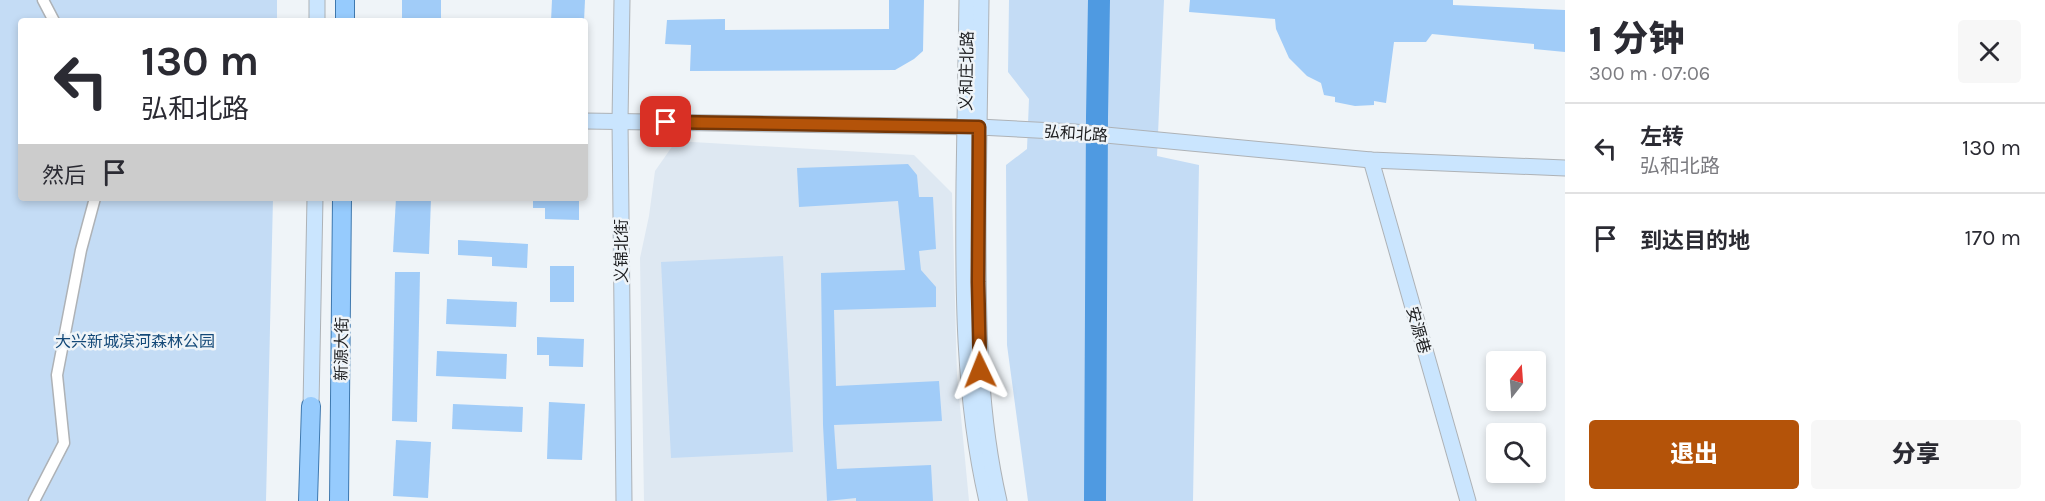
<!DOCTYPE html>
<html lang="zh">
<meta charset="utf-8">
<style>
:root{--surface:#fff;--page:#f7f7f7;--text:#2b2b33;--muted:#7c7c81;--line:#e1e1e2;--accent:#b45309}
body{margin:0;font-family:Karla,"Noto Sans SC",sans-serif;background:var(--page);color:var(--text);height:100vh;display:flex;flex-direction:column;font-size:22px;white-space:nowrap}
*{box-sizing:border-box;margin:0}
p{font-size:20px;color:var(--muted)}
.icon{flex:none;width:33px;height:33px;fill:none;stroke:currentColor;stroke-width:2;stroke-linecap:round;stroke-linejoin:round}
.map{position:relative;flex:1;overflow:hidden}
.sheet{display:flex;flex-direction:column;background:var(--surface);width:480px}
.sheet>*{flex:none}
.guide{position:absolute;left:18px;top:18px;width:570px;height:183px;border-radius:6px;box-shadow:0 3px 9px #0003;background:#fff;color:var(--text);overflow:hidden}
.needle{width:39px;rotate:17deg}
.buttons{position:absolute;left:1486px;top:351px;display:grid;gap:12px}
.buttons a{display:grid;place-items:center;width:60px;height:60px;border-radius:6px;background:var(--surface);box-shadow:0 3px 9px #0003;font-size:30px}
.pin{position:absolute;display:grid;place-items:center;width:51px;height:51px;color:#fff;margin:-26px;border-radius:12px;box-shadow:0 3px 9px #0006}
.me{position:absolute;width:66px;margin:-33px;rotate:358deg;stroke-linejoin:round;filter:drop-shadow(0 0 4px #0008)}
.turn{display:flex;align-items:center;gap:21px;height:126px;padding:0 24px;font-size:27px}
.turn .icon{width:78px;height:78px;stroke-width:2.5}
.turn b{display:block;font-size:42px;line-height:51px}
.then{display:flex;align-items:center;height:57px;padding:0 24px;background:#0003;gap:12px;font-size:22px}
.round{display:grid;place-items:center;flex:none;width:63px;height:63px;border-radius:6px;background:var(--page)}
.summary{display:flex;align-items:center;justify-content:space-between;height:102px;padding:0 24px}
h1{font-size:36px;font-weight:800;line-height:45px}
.primary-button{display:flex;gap:12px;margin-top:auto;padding:12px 24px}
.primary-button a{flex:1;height:69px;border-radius:6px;background:var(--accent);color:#fff;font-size:24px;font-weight:800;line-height:69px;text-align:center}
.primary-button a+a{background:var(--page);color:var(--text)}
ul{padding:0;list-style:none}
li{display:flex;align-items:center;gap:18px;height:90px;padding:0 24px;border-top:2px solid var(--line)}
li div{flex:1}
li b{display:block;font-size:22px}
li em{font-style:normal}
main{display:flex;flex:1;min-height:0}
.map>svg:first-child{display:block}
</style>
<main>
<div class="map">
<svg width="1565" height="501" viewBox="0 0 1565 501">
<rect width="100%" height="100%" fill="#eff4f8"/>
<path fill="#dee8f2" d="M676,141L914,155L952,193L957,375L969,501H644L640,258L649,216L655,171Z"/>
<g fill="#c4dcf5">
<path d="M0,0H277V21H21V198H273L266,501H0Z"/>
<path d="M1009,0H1164L1157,156L1199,165L1193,501H1028L1007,345L1006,165L1027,149L1029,99L1008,72Z"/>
<path d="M783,256L793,452L671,458L661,262Z"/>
</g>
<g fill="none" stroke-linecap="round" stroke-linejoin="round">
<path stroke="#4f9ae1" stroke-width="22" d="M1095,501L1097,117L1099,0"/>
</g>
<g fill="#a1ccf8">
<rect x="402" y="0" width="39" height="21"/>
<path d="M552,0H585L584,21H551Z"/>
<path d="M889,0H924L923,51L914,59L895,70L690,71L691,45L665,44L667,20L725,19V30L889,29Z"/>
<path d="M1190,0H1453V5L1565,10V52L1534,49V44L1432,34L1426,42H1394L1386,103L1374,101V105L1355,106L1335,102V97L1324,95L1321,83L1307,76L1289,58L1276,29L1275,19L1189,12Z"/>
<path d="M908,164L917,175L919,197H933L936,249L919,251L921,270L936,287V307L834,310L836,386L939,381L942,421L834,425L837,469L931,465L933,501H856V498L827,501L823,425L821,273L905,270L898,201L799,207L797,168Z"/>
<path d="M396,198H431L429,254L393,252Z"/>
<path d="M533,198H579V220L545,219V208H533Z"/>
<path d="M458,240L528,244L527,268L492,266V257L458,255Z"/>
<rect x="550" y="266" width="24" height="36"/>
<path d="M395,272H420L417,422L392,421Z"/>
<path d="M447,299L517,302L516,327L446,324Z"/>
<path d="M537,337L584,339L583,367L549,366V355H537Z"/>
<path d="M437,351L507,354L506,379L436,376Z"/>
<path d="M549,402L585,404L582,460L547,459Z"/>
<path d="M453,404L523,407L522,432L452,429Z"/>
<path d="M396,440L431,442L428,498L393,496Z"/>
</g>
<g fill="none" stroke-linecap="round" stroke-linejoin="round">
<g stroke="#aeb2b6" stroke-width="13">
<g id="street">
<path d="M43,0L54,21"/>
<path d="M34,501L64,443L57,375L81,250L95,198"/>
</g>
</g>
<g stroke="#aeb2b6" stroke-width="17">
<g id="secondary">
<path d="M622,0L620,121L624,501"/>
<path d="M967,0C966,61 965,122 964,183C963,289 963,397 987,501"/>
<path d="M981,0C980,79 978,158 978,238C978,325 979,415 999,501"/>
<path d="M317,21V0"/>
<path d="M585,121L979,127L1074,132L1371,160L1565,168"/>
<path d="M1371,160L1468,501"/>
<path d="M311,406L315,198"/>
</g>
</g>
<g stroke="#3f79af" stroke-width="20">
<g id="primary">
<path d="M345,21V0"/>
<path d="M308,501L311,406"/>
<path d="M339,501L342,198"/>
</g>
</g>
<use href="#street" stroke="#fff" stroke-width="10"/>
<use href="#secondary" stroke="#cae5fe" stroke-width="15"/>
<use href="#primary" stroke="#96cbfd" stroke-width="18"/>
</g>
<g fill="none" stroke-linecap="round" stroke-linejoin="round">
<g stroke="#753606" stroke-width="15">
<path id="route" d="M666,122L979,127L978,282L980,370"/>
</g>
<use href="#route" stroke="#b45309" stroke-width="10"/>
</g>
<g text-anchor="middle" stroke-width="5" stroke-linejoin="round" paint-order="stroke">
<g font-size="16" fill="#202123" stroke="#eff4f8">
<text transform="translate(966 71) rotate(-89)" y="6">义和庄北路</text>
<text transform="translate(1076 133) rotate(4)" y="6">弘和北路</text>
<text transform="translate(621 251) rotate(-90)" y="6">义锦北街</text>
<text transform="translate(1419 330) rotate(74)" y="6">安源巷</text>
<text transform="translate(341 349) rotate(-89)" y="6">新源大街</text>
</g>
<g font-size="16" fill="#144978" stroke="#eff4f8">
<text x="135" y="347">大兴新城滨河森林公园</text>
</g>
</g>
</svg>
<div class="buttons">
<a><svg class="needle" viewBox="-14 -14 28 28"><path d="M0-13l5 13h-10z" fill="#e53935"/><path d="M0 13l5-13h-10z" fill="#7c7c81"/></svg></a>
<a><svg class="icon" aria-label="search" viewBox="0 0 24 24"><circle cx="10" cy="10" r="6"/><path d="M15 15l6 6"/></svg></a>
</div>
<div class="pin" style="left:666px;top:122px;background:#d93025"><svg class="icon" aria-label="arrive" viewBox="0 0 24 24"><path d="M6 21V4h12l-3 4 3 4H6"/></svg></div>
<svg class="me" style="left:980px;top:370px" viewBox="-20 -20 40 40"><path d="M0-17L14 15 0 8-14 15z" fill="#b45309" stroke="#fff" stroke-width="4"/></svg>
<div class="guide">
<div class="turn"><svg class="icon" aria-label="left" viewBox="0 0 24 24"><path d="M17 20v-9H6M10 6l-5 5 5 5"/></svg><div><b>130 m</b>弘和北路</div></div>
<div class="then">然后<svg class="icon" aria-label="arrive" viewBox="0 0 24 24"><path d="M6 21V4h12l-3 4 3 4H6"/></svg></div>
</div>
</div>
<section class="sheet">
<div class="summary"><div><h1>1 分钟</h1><p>300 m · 07:06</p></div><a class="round"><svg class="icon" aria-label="close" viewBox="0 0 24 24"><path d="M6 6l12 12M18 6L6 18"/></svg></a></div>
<ul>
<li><svg class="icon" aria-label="left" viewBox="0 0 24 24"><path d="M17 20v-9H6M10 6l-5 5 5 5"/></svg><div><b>左转</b><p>弘和北路</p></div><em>130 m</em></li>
<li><svg class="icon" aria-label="arrive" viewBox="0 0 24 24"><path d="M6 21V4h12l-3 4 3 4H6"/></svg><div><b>到达目的地</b></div><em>170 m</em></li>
</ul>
<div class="primary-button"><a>退出</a><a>分享</a></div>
</section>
</main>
